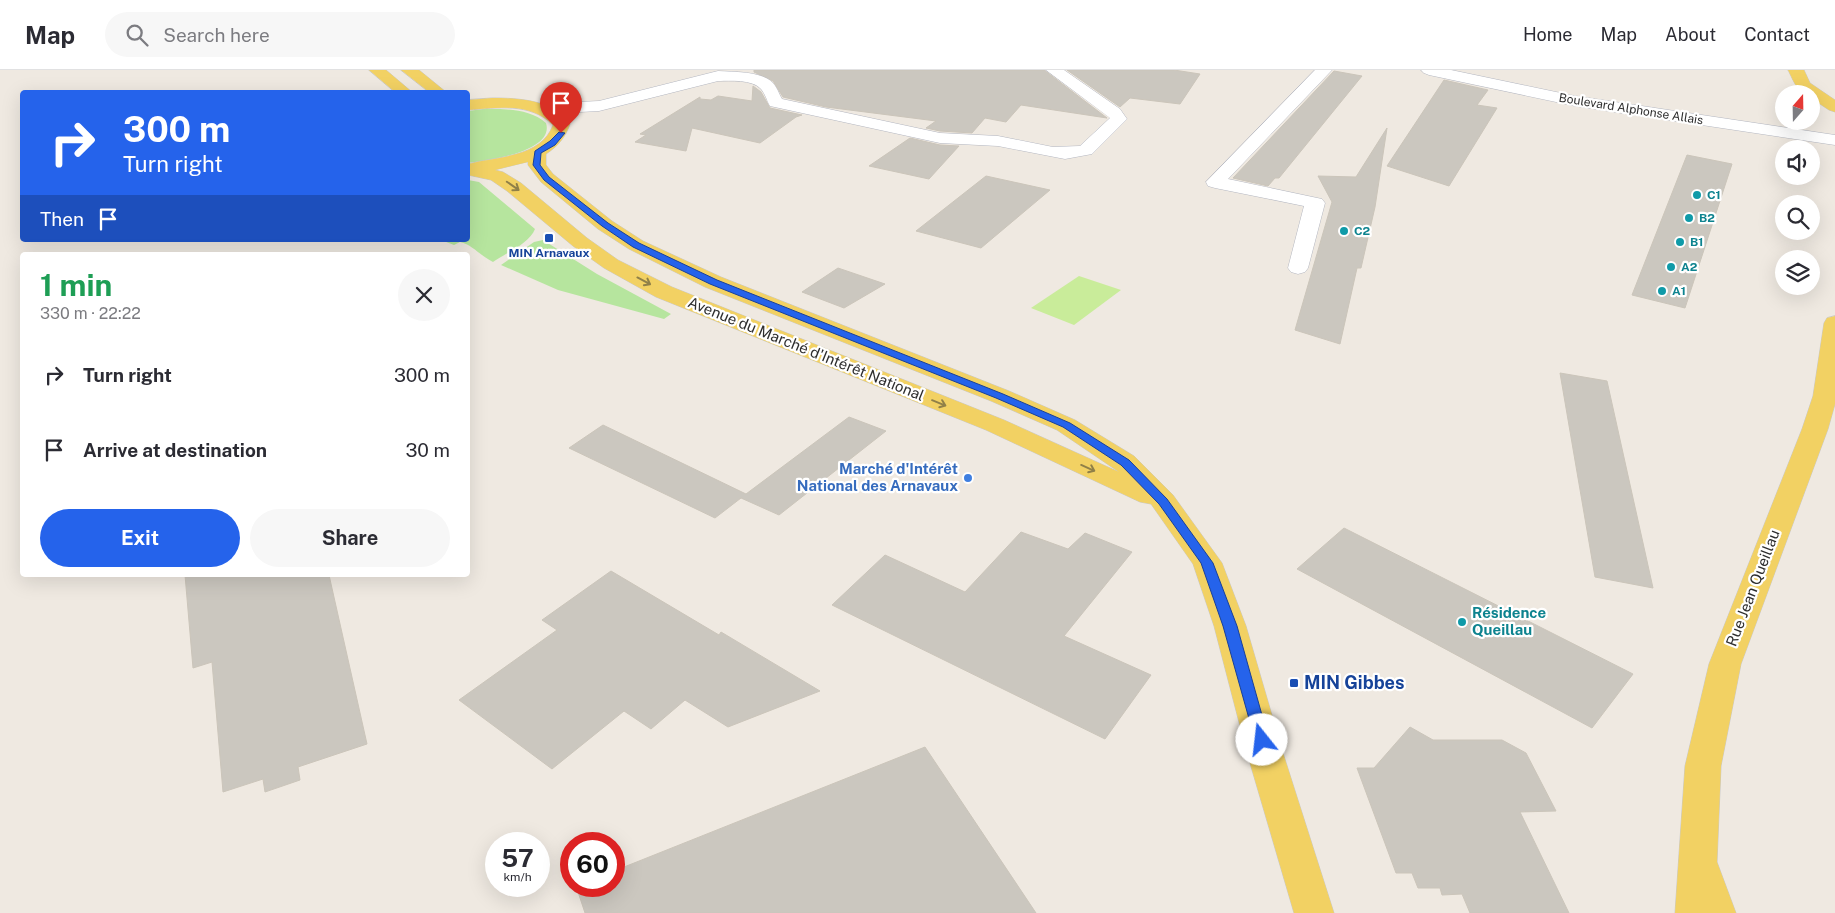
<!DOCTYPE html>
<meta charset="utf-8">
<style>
:root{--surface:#fff;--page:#f7f7f7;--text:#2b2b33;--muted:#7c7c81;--line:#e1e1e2;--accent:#2563eb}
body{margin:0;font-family:"Public Sans",sans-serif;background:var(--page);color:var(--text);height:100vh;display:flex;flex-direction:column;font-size:19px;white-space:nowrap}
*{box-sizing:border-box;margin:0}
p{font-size:16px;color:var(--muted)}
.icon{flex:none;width:28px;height:28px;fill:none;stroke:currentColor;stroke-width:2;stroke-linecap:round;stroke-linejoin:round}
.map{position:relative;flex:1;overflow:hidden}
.drawer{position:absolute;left:20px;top:182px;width:450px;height:325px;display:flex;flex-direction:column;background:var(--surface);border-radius:5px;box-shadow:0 5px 20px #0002}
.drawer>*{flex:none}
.hud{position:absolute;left:20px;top:20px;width:450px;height:152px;border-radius:5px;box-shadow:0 5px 20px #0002;background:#2563eb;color:#fff;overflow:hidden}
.needle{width:32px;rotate:20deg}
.tools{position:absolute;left:1775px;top:15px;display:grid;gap:10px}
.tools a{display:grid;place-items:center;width:45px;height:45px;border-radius:50%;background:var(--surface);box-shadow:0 5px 20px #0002;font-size:25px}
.speed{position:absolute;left:485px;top:762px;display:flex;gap:10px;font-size:25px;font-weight:700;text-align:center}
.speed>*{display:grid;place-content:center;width:65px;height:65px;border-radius:50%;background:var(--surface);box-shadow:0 5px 20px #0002;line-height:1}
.speed small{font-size:12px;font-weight:400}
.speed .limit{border:8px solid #d22;background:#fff;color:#111}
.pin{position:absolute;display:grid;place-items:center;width:42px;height:42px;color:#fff;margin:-51px -21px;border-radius:50% 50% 50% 0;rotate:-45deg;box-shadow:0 0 5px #0007}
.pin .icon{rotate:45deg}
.me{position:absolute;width:55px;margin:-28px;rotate:344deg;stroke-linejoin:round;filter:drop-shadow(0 0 4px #0008)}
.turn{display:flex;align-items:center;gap:18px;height:105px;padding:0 20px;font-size:22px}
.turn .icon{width:65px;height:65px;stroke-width:2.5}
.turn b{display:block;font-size:35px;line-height:42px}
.then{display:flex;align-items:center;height:48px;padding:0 20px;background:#0003;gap:10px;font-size:19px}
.round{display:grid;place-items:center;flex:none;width:52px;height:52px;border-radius:26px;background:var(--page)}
.summary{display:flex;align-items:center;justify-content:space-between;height:85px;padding:0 20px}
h1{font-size:30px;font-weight:700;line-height:38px;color:#1e9e55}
.cta{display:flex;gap:10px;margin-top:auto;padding:10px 20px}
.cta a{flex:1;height:58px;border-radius:30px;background:var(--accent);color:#fff;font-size:20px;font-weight:700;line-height:58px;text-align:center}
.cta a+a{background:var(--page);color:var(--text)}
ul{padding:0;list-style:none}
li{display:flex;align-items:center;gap:15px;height:75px;padding:0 20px}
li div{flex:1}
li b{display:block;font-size:19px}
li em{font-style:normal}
header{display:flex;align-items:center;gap:30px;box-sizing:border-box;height:70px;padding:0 25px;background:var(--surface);border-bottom:1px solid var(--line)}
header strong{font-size:24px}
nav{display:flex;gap:28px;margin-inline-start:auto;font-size:18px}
.search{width:350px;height:45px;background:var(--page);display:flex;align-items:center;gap:12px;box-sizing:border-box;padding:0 18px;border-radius:28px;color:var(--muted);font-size:19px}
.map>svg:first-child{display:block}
</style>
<header>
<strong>Map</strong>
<div class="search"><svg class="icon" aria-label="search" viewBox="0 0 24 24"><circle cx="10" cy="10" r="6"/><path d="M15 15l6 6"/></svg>Search here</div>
<nav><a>Home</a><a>Map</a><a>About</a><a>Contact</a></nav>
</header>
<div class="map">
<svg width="1835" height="843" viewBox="0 0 1835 843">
<rect width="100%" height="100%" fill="#efe9e1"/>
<g fill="#b6e59e">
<path d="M483,39C504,39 529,38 546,53C555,82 486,91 468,93V41Z"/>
<path d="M468,110L479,112L535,159C529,174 506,183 493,192C479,185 473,175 460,172L454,175L441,170H468Z"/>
<path d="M543,170L597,204L671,244L664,249L558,220L501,195L534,172Z"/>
</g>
<path fill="#c9ec9a" d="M1079,206L1121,220L1074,255L1031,238Z"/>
<g fill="#cbc7bf" stroke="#cbc5ba">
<path d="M754,0H1044L1107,48L1021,35L1006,52L985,48L972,63L940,61L926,58L936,51L826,37L783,27L773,11L754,2Z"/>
<path d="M1067,0H1174L1200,4L1180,34L1130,28L1120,37Z"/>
<path d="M1334,1L1362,6L1279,108H1275L1268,116L1233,108Z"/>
<path d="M1444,10L1488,20L1477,35L1497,38L1449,116L1387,96Z"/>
<path d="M753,16L761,22L770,38L802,45L796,47L760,73L692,58L686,81L635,72L646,65L640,64L700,27V29L711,30L718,26L752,31Z"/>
<path d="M1387,58L1375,137L1361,198H1357L1340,274L1295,260L1332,132L1318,106L1356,107Z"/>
<path d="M910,68L940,75L959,76L929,109L869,96Z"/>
<path d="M1687,85L1732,94L1685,238L1632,225Z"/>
<path d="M986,106L1050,120L981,178L916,161Z"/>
<path d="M838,198L885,214L844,238L802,222Z"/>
<path d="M1560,303L1607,311L1653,518L1595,507Z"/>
<path d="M849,347L886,361L779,445L741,428L715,448L569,378L603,355L746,424Z"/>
<path d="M1344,458L1633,604L1592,658L1297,499Z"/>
<path d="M1021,462L1068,479L1085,463L1132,482L1064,566L1151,605L1105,669L832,535L885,485L965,522Z"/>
<path d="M611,501L719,565L721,562L820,621L728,657L685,630L651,659L624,641L552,699L459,630L557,560L542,550Z"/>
<path d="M185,505H329L367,674L298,697L300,710L265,722L263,709L223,722L212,592L193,598Z"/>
<path d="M1410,657L1433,670H1502L1526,683L1556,741L1520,742L1569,843H1470L1462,824L1442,825L1440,818H1418L1412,803H1396L1357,698H1374Z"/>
<path d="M925,677L1036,843H585L576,816H614V801Z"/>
</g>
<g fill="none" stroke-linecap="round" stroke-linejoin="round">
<g stroke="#b4b7c1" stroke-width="1">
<g id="minor">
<path d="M1046,0H1064L1120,39L1127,49L1092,84L1065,89L998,76L940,73L770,36C767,31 765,23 761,19C752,9 730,11 718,11L599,41L541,44L535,42L533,39L535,36L541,34L599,31L718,1C733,2 760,1 772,12C777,17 779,24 782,29L940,63L998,66L1053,77L1080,76L1110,48Z"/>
<path d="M1315,0H1332L1228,109L1322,129L1325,133L1308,198L1305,202L1298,204L1291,202L1288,198L1304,136L1215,118L1208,116L1206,112Z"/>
<path d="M1421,0H1451L1575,26L1835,65V75L1575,36L1429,5L1424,3Z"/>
</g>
</g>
<g stroke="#c9c9c9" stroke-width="1">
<g id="major">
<path d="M369,0H386L412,22H395Z"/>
<path d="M401,0H419L446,22H429Z"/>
<path d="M1788,0H1804L1810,13L1835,30V42L1829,40L1811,28V24C1797,24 1794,11 1788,0Z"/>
<path d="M492,28C519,28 554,30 570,54C565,68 558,76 546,84V95L553,104L612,151L643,171L721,207L1009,321L1075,350L1134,386L1173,425L1222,493L1246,556L1283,683L1334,843H1294L1247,683L1214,556L1193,494L1151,434L1140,432L986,360L656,227L604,198L573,176L507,121L491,110L468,105V94C497,86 541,88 553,55C530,32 497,38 468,40V30ZM528,92V95L541,112L598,159L629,179L705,217L991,331L1057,360L1119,402L1004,350L672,217L618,190L587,168L521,113L503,102L495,100Z"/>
<path d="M1835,246V334L1828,359L1741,594L1721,696L1717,792L1736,843H1675L1685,696L1709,594L1802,359L1813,326L1824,253L1827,248Z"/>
</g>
</g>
<use href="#minor" fill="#fff" fill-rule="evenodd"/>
<use href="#major" fill="#f2d163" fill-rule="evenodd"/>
</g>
<defs><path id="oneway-shaft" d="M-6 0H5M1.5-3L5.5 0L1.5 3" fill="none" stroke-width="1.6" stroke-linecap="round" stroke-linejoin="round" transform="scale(1.25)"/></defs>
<g stroke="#908048">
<use href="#oneway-shaft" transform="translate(513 116) rotate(35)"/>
<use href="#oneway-shaft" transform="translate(644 211) rotate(28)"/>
<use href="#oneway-shaft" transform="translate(939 333) rotate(22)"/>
<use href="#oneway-shaft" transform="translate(1088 398) rotate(24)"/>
</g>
<path fill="#2563eb" stroke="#184099" d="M559,62L565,63L555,75L541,83L540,95L549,107L608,153L639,173L717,210L1003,324L1070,353L1129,390L1167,429L1213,493L1237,556L1269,670L1267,674L1262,675L1257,674L1255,670L1223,556L1201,493L1159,434L1121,395L1063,357L996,328L710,214L633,177L602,156L544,110L533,95L535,81L550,71Z"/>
<g fill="#0f9aa8" stroke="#fff" stroke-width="2">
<circle cx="1697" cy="125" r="5"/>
<circle cx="1689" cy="148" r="5"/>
<circle cx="1344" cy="161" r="5"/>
<circle cx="1680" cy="172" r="5"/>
<circle cx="1671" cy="197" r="5"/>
<circle cx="1662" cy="221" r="5"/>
<circle cx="1462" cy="552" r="5"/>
</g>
<g fill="#1a4fb4" stroke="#fff" stroke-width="2">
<rect x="544" y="163" width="10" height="10" rx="2.5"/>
<rect x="1289" y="608" width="10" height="10" rx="2.5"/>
</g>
<circle fill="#3f7fe0" stroke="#fff" stroke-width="2" cx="968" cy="408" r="5"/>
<g text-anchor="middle" stroke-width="4.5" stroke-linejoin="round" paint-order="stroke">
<g font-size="12" fill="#2e2e2e" stroke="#fff">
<text transform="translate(1631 39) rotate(9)" y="4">Boulevard Alphonse Allais</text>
</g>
<g font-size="12" font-weight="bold" fill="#0d838f" stroke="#fff" text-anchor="start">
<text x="1707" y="129">C1</text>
<text x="1699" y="152">B2</text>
<text x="1354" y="165">C2</text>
<text x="1690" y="176">B1</text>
<text x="1681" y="201">A2</text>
<text x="1672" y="225">A1</text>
</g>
<g font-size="12" font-weight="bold" fill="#164399" stroke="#fff">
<text x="549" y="187">MIN Arnavaux</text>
</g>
<g font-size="15" fill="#2e2e2e" stroke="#fff">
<text transform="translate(806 279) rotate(22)" y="5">Avenue du Marché d'Intérêt National</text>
<text transform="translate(1753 518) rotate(-69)" y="5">Rue Jean Queillau</text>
</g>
<g font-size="15" font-weight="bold" fill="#366cbe" stroke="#fff" text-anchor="end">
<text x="958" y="404">Marché d'Intérêt<tspan x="958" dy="17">National des Arnavaux</tspan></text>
</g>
<g font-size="15" font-weight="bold" fill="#0d838f" stroke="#fff" text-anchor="start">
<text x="1472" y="548">Résidence<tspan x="1472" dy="17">Queillau</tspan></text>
</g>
<g font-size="18" font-weight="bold" fill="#164399" stroke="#fff" text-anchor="start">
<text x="1304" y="619">MIN Gibbes</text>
</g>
</g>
</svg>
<div class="tools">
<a><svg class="needle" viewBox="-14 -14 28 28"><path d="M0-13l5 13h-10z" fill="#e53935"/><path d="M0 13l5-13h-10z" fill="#7c7c81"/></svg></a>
<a><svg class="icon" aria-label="sound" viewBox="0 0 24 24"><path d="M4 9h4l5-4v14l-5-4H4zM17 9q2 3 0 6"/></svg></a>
<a><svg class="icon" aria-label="search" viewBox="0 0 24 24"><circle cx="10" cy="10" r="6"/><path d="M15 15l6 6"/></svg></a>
<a><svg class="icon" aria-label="layers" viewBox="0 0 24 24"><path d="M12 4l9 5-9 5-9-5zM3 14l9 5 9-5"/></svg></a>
</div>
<div class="speed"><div>57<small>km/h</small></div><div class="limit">60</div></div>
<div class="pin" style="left:561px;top:63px;background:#d93025"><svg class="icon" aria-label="arrive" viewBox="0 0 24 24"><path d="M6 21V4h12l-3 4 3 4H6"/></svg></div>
<svg class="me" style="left:1262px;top:670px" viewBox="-20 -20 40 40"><circle r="19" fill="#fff"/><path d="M0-13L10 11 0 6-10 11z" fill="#2563eb"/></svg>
<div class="hud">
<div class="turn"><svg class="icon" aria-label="right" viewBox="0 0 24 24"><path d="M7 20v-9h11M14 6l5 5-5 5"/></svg><div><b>300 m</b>Turn right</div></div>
<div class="then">Then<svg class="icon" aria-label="arrive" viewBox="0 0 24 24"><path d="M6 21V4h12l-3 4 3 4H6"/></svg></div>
</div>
<section class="drawer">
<div class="summary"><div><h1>1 min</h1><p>330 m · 22:22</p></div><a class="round"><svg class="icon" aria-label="close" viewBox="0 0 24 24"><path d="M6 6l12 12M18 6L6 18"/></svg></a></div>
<ul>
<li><svg class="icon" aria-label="right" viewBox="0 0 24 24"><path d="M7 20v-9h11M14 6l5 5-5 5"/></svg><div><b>Turn right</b></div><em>300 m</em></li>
<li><svg class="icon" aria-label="arrive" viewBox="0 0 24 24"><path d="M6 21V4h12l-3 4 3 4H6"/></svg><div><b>Arrive at destination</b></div><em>30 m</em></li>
</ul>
<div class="cta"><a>Exit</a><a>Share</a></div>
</section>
</div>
